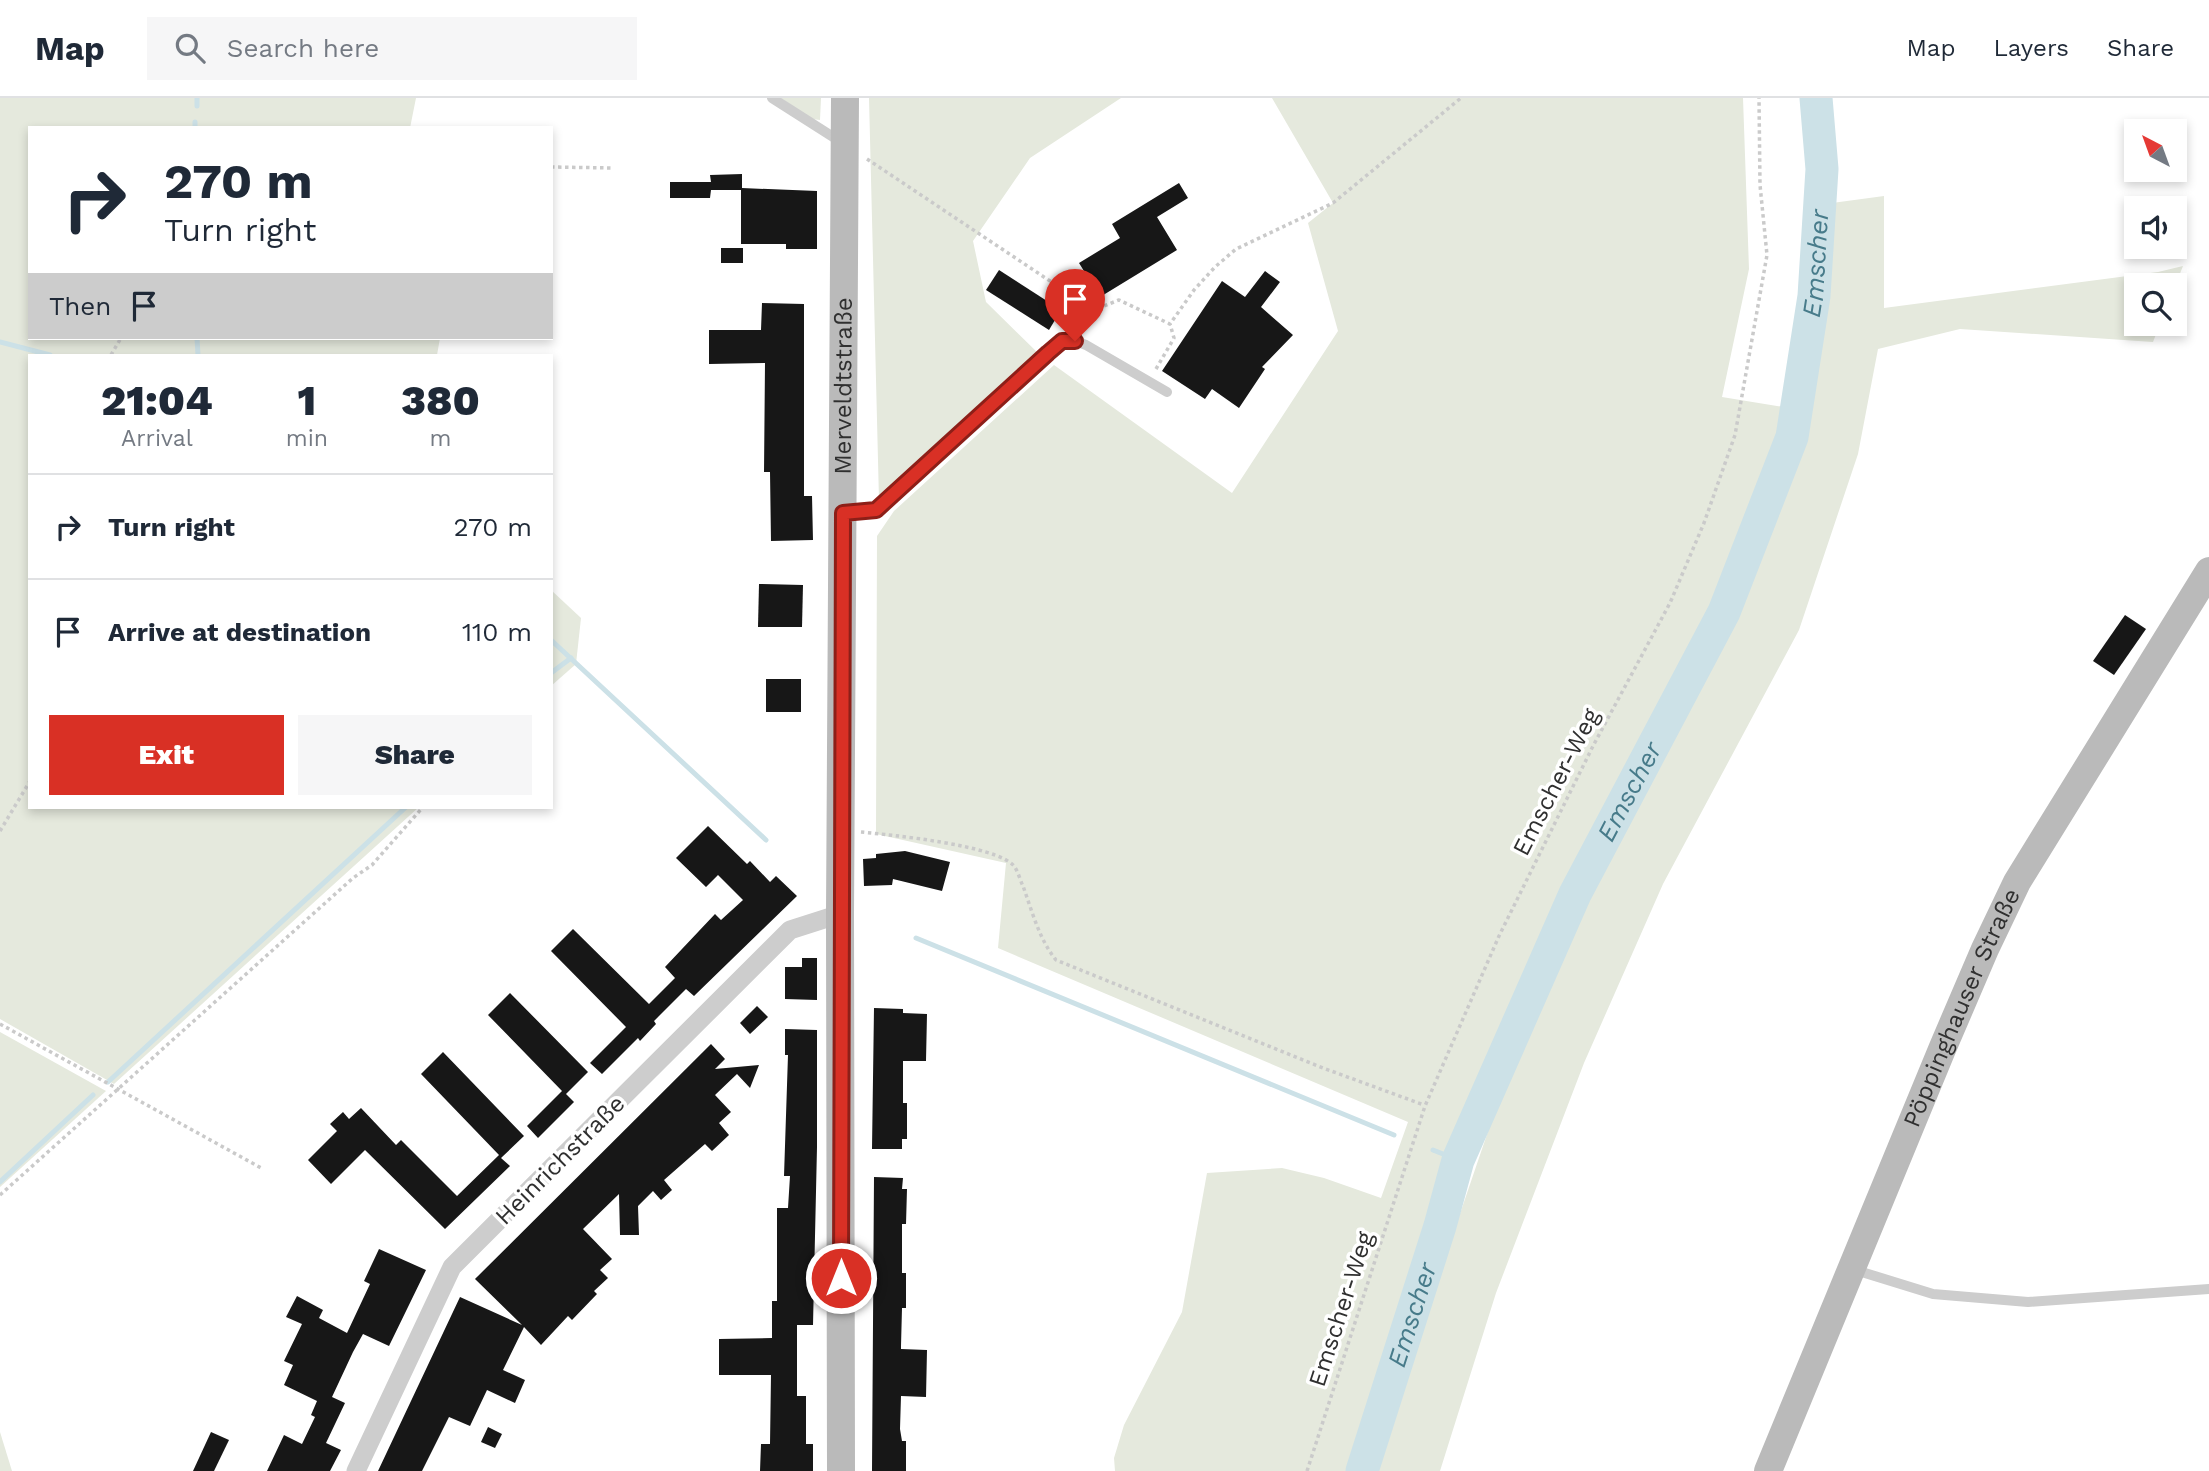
<!DOCTYPE html>
<meta charset="utf-8">
<style>
:root{--surface:#fff;--page:#f6f6f7;--text:#1f2937;--muted:#747a83;--line:#e0e1e3;--accent:#d93025}
body{margin:0;font-family:"Work Sans",sans-serif;background:var(--page);color:var(--text);height:100vh;display:flex;flex-direction:column;font-size:26px;white-space:nowrap}
*{box-sizing:border-box;margin:0}
p{font-size:23px;color:var(--muted)}
.icon{flex:none;width:38px;height:38px;fill:none;stroke:currentColor;stroke-width:2;stroke-linecap:round;stroke-linejoin:round}
.map{position:relative;flex:1;overflow:hidden}
.sheet{position:absolute;left:28px;top:256px;width:525px;height:455px;display:flex;flex-direction:column;background:var(--surface);border-radius:0px;box-shadow:0 4px 10px #0003}
.sheet>*{flex:none}
.hud{position:absolute;left:28px;top:28px;width:525px;height:214px;border-radius:0px;box-shadow:0 4px 10px #0003;background:#fff;color:var(--text);overflow:hidden}
.needle{width:46px;rotate:319deg}
.controls{position:absolute;left:2124px;top:21px;display:grid;gap:14px}
.controls a{display:grid;place-items:center;width:63px;height:63px;border-radius:0px;background:var(--surface);box-shadow:0 4px 10px #0003;font-size:35px}
.pin{position:absolute;display:grid;place-items:center;width:60px;height:60px;color:#fff;margin:-72px -30px;border-radius:50% 50% 50% 0;rotate:-45deg;box-shadow:0 0 7px #0007}
.pin .icon{rotate:45deg}
.me{position:absolute;width:77px;margin:-38px;rotate:0deg;stroke-linejoin:round;filter:drop-shadow(0 0 5px #0008)}
.turn{display:flex;align-items:center;gap:24px;height:147px;padding:0 21px;font-size:32px}
.turn .icon{width:91px;height:91px;stroke-width:2.5}
.turn b{display:block;font-size:49px;line-height:60px}
.then{display:flex;align-items:center;height:66px;padding:0 21px;background:#0003;gap:14px;font-size:26px}
.eta{display:flex;justify-content:space-evenly;align-items:center;height:119px;text-align:center}
.eta b{font-size:42px;font-weight:800;line-height:49px}
.cta{display:flex;gap:14px;margin-top:auto;padding:14px 21px}
.cta a{flex:1;height:80px;border-radius:0px;background:var(--accent);color:#fff;font-size:28px;font-weight:800;line-height:80px;text-align:center}
.cta a+a{background:var(--page);color:var(--text)}
ul{padding:0;list-style:none}
li{display:flex;align-items:center;gap:21px;height:105px;padding:0 21px;border-top:2px solid var(--line)}
li div{flex:1}
li b{display:block;font-size:26px}
li em{font-style:normal}
header{display:flex;align-items:center;gap:42px;box-sizing:border-box;height:98px;padding:0 35px;background:var(--surface);border-bottom:2px solid var(--line)}
header strong{font-size:33px}
nav{display:flex;gap:38px;margin-inline-start:auto;font-size:24px}
.search{width:490px;height:63px;background:var(--page);display:flex;align-items:center;gap:18px;box-sizing:border-box;padding:0 24px;border-radius:0px;color:var(--muted);font-size:26px}
.map>svg:first-child{display:block}
</style>
<header>
<strong>Map</strong>
<div class="search"><svg class="icon" aria-label="search" viewBox="0 0 24 24"><circle cx="10" cy="10" r="6"/><path d="M15 15l6 6"/></svg>Search here</div>
<nav><a>Map</a><a>Layers</a><a>Share</a></nav>
</header>
<div class="map">
<svg width="2209" height="1373" viewBox="0 0 2209 1373">
<rect width="100%" height="100%" fill="#fff"/>
<g fill="#e5e9dd">
<path d="M0,0H416L410,30H30V240H440L437,257H30V709H419L114,986L0,921Z"/>
<path d="M781,0H821L820,22L812,21Z"/>
<path d="M869,0H1121L1030,60L973,143L986,204L1039,256L879,402Z"/>
<path d="M1272,0H1743L1749,171L1722,299L1802,312L1772,350L1747,424L1707,517L1566,789L1501,929L1446,1068L1350,1373H1115L1114,1360L1124,1327L1182,1214L1207,1075L1282,1070L1324,1080L1381,1100L1408,1024L998,850L1006,765L876,736L877,438L894,413L1054,267L1232,395L1338,233L1308,125L1333,105Z"/>
<path d="M1884,98V210L2158,174L2183,168L2175,188L2137,187V226H2160L2153,244L1960,231L1878,251L1858,356L1799,532L1663,786L1584,965L1496,1195L1440,1373H1377L1414,1251L1498,1004L1588,801L1729,530L1781,402L1803,334L1828,199L1832,105Z"/>
<path d="M551,492L581,520L576,566L551,588Z"/>
<path d="M0,934L106,993L0,1089Z"/>
<path d="M0,1334L12,1373H0Z"/>
</g>
<g fill="none" stroke-linecap="round" stroke-linejoin="round">
<g stroke="#cce1e7" stroke-width="5">
<path d="M197,8V0"/>
<path d="M195,30V24"/>
<path d="M197,240L198,257"/>
<path d="M0,244L50,257"/>
<path d="M551,542L766,742"/>
<path d="M551,575L571,560"/>
<path d="M916,840L1394,1037"/>
<path d="M108,984L406,709"/>
<path d="M1433,1052L1458,1062"/>
<path d="M0,1084L93,997"/>
</g>
<path stroke="#cce1e7" stroke-width="33" id="s1" d="M1362,1373L1440,1128L1458,1062L1575,796L1724,514L1792,339L1814,198L1822,71L1816,0"/>
</g>
<g fill="#171717">
<path d="M742,76V90L817,93V151H786V146H741V92H711L710,100H670V84H711L710,77Z"/>
<path d="M1179,85L1188,100L1157,119L1177,152L1100,199L1079,165L1120,140L1112,126Z"/>
<rect x="721" y="150" width="22" height="15"/>
<path d="M999,172L1061,212L1049,232L986,192Z"/>
<path d="M1265,173L1280,184L1261,209L1293,237L1262,269L1265,271L1239,310L1212,291L1205,301L1162,273L1222,183L1245,199Z"/>
<path d="M762,205L804,206V398H812L813,442L771,443L770,374H764L765,265L709,266V232H761Z"/>
<path d="M759,486L803,487L802,529H758Z"/>
<path d="M2125,517L2146,531L2114,577L2093,563Z"/>
<rect x="766" y="581" width="35" height="33"/>
<path d="M708,728L747,766L750,763L770,784L776,778L797,798L694,898L686,891L654,923L656,926L640,943L638,940L602,976L590,965L626,929L551,853L573,831L649,906L675,880L665,869L715,816L721,822L743,802L718,777L706,789L676,760Z"/>
<path d="M905,753L950,764L942,793L893,781L892,787L864,788L863,761L876,760V756Z"/>
<path d="M802,860H817V902L785,901V869H802Z"/>
<path d="M510,895L588,974L566,996L574,1004L538,1040L527,1028L562,993L488,917Z"/>
<path d="M757,908L768,919L750,936L740,925Z"/>
<path d="M874,910L903,911V915L927,916L926,963H903V1005H907V1041H902V1051H872Z"/>
<path d="M785,931L817,932V1049L813,1227H797V1298H806V1346H813V1373H760L761,1346H770L771,1277H719V1241L772,1240V1203H777V1110H788L790,1078H784L788,957H785Z"/>
<path d="M711,946L725,961L715,971L759,967L750,990L737,976L715,997L731,1014L719,1025L729,1037L712,1053L705,1046L664,1082L672,1092L661,1102L653,1093L638,1108L639,1137H620L619,1096L583,1131L612,1161L600,1172L608,1180L594,1193L597,1196L572,1222L568,1218L541,1247L524,1229L503,1272L525,1282L515,1305L487,1292L470,1328L449,1319L422,1373H378L460,1199L522,1227L475,1181Z"/>
<path d="M443,954L524,1038L501,1060L510,1068L445,1131L365,1052L331,1086L308,1062L337,1033L330,1026L343,1014L349,1021L361,1010L396,1047L401,1042L457,1098L499,1057L421,976Z"/>
<path d="M874,1079L903,1080L902,1091H907L906,1126H902V1175H906V1210H902L901,1248V1251L927,1252L926,1299L901,1298L900,1331L902,1343H906V1373H872Z"/>
<path d="M379,1151L426,1172L389,1248L363,1236L353,1254L332,1299L345,1305L326,1345L341,1352L330,1373H267L284,1337L302,1346L315,1319L311,1317L317,1303L284,1287L293,1267L284,1263L302,1226L286,1219L297,1198L323,1212L319,1220L347,1235L370,1186L364,1183Z"/>
<path d="M488,1329L502,1336L495,1350L481,1344Z"/>
<path d="M211,1334L229,1342L214,1373H193Z"/>
</g>
<g fill="none" stroke-linecap="round" stroke-linejoin="round">
<g stroke="#cacaca" stroke-width="3.5" stroke-dasharray="3.5 3.5" stroke-linecap="butt">
<path d="M867,61L1071,197L1077,209L1076,230"/>
<path d="M551,69L613,70"/>
<path d="M1078,218L1119,202L1170,226L1194,192L1215,169L1236,151L1333,105L1461,0"/>
<path d="M111,257L121,240"/>
<path d="M1156,271L1174,240L1170,226"/>
<path d="M0,733L30,683"/>
<path d="M861,734C891,737 996,747 1014,768C1018,773 1020,782 1023,788C1032,813 1039,841 1056,862L1323,970L1424,1007"/>
<path d="M0,926L263,1071"/>
<path d="M0,1097L353,780L372,767L423,709"/>
<path d="M1307,1373L1425,1008L1499,838L1593,648L1670,505L1704,425L1735,337L1767,157L1760,87L1759,0"/>
</g>
<g stroke="#cdcdcd" stroke-width="10">
<path d="M772,0L841,44"/>
<path d="M843,415L876,412L1062,243H1075L1086,247L1167,294"/>
<path d="M1852,1171L1933,1196L2028,1204L2209,1191"/>
</g>
<path stroke="#cdcdcd" stroke-width="19" d="M356,1373L452,1169L790,832L840,816"/>
<g stroke="#bababa" stroke-width="28">
<path id="s2" d="M841,1373L840,816L845,0"/>
<path id="s3" d="M1768,1373L1943,949L1985,851L2017,784L2209,473"/>
</g>
</g>
<g fill="none" stroke-linecap="round" stroke-linejoin="round">
<g stroke="#8d1f18" stroke-width="18">
<path id="route" d="M841,1180L843,415L876,412L1048,255L1062,243H1075"/>
</g>
<use href="#route" stroke="#d93025" stroke-width="12"/>
</g>
<g text-anchor="middle" stroke-width="7" stroke-linejoin="round" paint-order="stroke">
<g font-size="24" fill="#303030" stroke="#fff">
<text dy="8" stroke="none"><textPath href="#s2" startOffset="1085">Merveldtstraße</textPath></text>
<text transform="translate(1556 684) rotate(-63)" y="8">Emscher-Weg</text>
<text dy="8" stroke="none"><textPath href="#s3" startOffset="502">Pöppinghauser Straße</textPath></text>
<text transform="translate(560 1062) rotate(-45)" y="8">Heinrichstraße</text>
<text transform="translate(1341 1211) rotate(-72)" y="8">Emscher-Weg</text>
</g>
<g font-size="26" font-style="italic" fill="#477b8a" stroke="#fff">
<text dy="9" stroke="none"><textPath href="#s1" startOffset="1298">Emscher</textPath></text>
<text dy="9" stroke="none"><textPath href="#s1" startOffset="732">Emscher</textPath></text>
<text dy="9" stroke="none"><textPath href="#s1" startOffset="164">Emscher</textPath></text>
</g>
</g>
</svg>
<div class="controls">
<a><svg class="needle" viewBox="-14 -14 28 28"><path d="M0-13l5 13h-10z" fill="#e53935"/><path d="M0 13l5-13h-10z" fill="#747a83"/></svg></a>
<a><svg class="icon" aria-label="sound" viewBox="0 0 24 24"><path d="M4 9h4l5-4v14l-5-4H4zM17 9q2 3 0 6"/></svg></a>
<a><svg class="icon" aria-label="search" viewBox="0 0 24 24"><circle cx="10" cy="10" r="6"/><path d="M15 15l6 6"/></svg></a>
</div>
<div class="pin" style="left:1075px;top:243px;background:#d93025"><svg class="icon" aria-label="arrive" viewBox="0 0 24 24"><path d="M6 21V4h12l-3 4 3 4H6"/></svg></div>
<svg class="me" style="left:841px;top:1180px" viewBox="-20 -20 40 40"><circle r="17" fill="#d93025" stroke="#fff" stroke-width="3"/><path d="M0-11L8 9 0 5-8 9z" fill="#fff"/></svg>
<div class="hud">
<div class="turn"><svg class="icon" aria-label="right" viewBox="0 0 24 24"><path d="M7 20v-9h11M14 6l5 5-5 5"/></svg><div><b>270 m</b>Turn right</div></div>
<div class="then">Then<svg class="icon" aria-label="arrive" viewBox="0 0 24 24"><path d="M6 21V4h12l-3 4 3 4H6"/></svg></div>
</div>
<section class="sheet">
<div class="eta">
<div><b>21:04</b><p>Arrival</p></div>
<div><b>1</b><p>min</p></div>
<div><b>380</b><p>m</p></div>
</div>
<ul>
<li><svg class="icon" aria-label="right" viewBox="0 0 24 24"><path d="M7 20v-9h11M14 6l5 5-5 5"/></svg><div><b>Turn right</b></div><em>270 m</em></li>
<li><svg class="icon" aria-label="arrive" viewBox="0 0 24 24"><path d="M6 21V4h12l-3 4 3 4H6"/></svg><div><b>Arrive at destination</b></div><em>110 m</em></li>
</ul>
<div class="cta"><a>Exit</a><a>Share</a></div>
</section>
</div>
